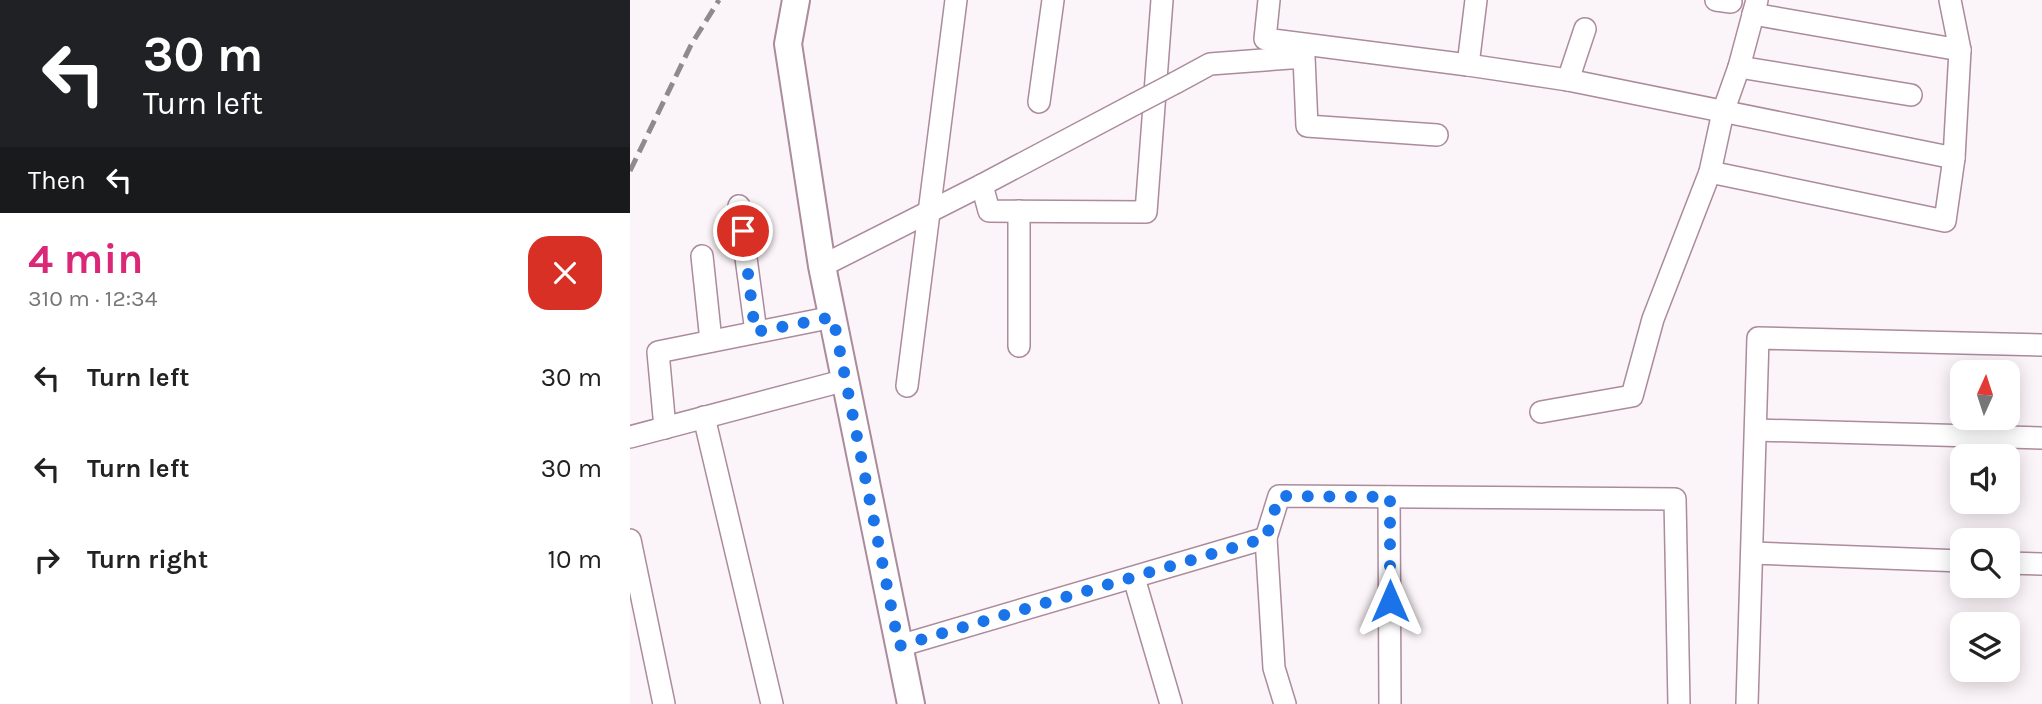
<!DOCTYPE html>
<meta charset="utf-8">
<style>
:root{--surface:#fff;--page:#f6f6f6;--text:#222;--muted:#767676;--accent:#db2777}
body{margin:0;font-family:Karla,sans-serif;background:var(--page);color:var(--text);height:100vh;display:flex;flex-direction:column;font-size:26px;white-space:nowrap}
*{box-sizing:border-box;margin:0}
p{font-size:23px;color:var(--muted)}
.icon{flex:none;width:38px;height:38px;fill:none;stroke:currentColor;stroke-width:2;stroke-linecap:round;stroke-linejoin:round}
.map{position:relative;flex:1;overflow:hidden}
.sheet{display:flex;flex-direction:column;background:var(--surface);width:630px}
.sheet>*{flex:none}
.top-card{background:#202124;color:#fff;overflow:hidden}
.needle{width:46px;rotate:3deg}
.tools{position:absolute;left:1320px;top:360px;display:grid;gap:14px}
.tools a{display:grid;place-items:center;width:70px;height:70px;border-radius:14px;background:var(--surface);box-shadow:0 4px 18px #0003;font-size:35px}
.pin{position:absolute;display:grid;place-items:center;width:60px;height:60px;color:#fff;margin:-30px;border:4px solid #fff;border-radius:50%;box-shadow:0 2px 7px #0007}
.me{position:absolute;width:77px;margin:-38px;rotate:0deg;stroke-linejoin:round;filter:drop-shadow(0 0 5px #0008)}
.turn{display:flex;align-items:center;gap:24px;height:147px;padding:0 28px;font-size:32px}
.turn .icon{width:91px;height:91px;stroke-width:2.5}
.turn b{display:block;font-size:49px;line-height:60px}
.then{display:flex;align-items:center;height:66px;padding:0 28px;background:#0003;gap:14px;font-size:26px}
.round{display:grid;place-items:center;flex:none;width:74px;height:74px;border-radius:21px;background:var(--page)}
.summary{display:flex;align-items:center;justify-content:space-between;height:119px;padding:0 28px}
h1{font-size:42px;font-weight:700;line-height:52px;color:var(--accent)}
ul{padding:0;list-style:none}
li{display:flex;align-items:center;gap:21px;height:91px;padding:0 28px}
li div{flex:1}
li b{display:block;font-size:26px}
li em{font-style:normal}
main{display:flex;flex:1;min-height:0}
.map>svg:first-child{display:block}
</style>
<main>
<section class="sheet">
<div class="top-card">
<div class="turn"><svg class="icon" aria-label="left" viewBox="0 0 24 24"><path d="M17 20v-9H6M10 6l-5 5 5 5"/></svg><div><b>30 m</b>Turn left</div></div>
<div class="then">Then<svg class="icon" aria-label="left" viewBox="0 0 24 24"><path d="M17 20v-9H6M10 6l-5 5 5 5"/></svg></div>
</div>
<div class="summary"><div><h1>4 min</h1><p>310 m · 12:34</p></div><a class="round" style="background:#d93025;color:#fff"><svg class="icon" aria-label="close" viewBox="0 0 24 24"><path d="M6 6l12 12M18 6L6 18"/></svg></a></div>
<ul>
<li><svg class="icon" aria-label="left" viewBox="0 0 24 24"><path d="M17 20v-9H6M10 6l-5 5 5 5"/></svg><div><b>Turn left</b></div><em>30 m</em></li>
<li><svg class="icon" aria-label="left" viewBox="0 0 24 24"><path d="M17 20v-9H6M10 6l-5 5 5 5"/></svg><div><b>Turn left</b></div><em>30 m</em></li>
<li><svg class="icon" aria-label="right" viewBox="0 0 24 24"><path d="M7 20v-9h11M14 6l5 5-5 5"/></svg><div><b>Turn right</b></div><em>10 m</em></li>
</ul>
</section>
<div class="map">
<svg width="1412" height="704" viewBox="0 0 1412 704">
<rect width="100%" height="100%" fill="#fbf4f8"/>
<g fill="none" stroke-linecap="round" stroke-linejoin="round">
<g stroke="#ab8b9c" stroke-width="24">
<g id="minor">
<path d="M639,0L635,39L838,65L846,0"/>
<path d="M1086,0L1101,2"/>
<path d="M1123,14L1330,50"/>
<path d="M838,65L938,80L955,29"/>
<path d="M1109,67L1281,95"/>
<path d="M938,80L1324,158"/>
<path d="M545,83L580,64L674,57L677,126L807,135"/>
<path d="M409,102L423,0"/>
<path d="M1080,172L1315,221L1324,158L1330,50L1320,0"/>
<path d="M352,185L359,211L516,212L532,0"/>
<path d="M109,206L126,332"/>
<path d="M72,256L81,341"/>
<path d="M192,266L352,185L505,104"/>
<path d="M389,346V211"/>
<path d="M277,386L326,0"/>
<path d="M911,412L1002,396L1023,319L1080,172L1093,112L1109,67L1127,0"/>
<path d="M74,417L142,704"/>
<path d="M35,428L28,352L203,317"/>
<path d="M1126,430L1412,438"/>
<path d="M0,437L216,380"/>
<path d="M759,497L760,704"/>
<path d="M0,540L34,704"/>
<path d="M1122,553L1332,561"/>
<path d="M1377,563L1412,564"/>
<path d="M504,578L541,704"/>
<path d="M269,646L636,538"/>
<path d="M655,704L644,668L636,538L649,496L1045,499L1049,704"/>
<path d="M1117,704L1128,338L1412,345"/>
</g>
</g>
<g stroke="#ab8b9c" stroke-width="30">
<path id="tertiary" d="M166,0L158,44L192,266L281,704"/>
</g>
<use href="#minor" stroke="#fff" stroke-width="21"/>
<use href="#tertiary" stroke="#fff" stroke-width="26"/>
<path stroke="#92898e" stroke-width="5" stroke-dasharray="14 7" stroke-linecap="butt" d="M0,171L61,45L89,0"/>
<g stroke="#ab8b9c" stroke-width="24" stroke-linecap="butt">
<path id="minor-bridge" d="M505,104L545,83"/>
</g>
<use href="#minor-bridge" stroke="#fff" stroke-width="21"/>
</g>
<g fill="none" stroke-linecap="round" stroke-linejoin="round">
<path stroke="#1a73e8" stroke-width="12" stroke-dasharray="0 21.6" d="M113,231L125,332L203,317L269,646L636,538L649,496L760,497V601"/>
</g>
</svg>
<div class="tools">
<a><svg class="needle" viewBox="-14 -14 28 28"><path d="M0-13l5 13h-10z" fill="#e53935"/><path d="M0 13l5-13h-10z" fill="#767676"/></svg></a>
<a><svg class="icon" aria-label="sound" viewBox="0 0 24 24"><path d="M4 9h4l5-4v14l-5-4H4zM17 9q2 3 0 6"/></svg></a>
<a><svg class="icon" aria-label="search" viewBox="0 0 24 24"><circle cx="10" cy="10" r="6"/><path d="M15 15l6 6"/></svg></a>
<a><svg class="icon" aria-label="layers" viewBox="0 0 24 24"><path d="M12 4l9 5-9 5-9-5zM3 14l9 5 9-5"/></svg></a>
</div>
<div class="pin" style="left:113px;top:231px;background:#d93025"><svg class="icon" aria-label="arrive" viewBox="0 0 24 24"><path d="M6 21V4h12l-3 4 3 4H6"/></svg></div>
<svg class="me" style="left:760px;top:601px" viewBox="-20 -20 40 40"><path d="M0-17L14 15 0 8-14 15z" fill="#1a73e8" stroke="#fff" stroke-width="4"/></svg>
</div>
</main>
